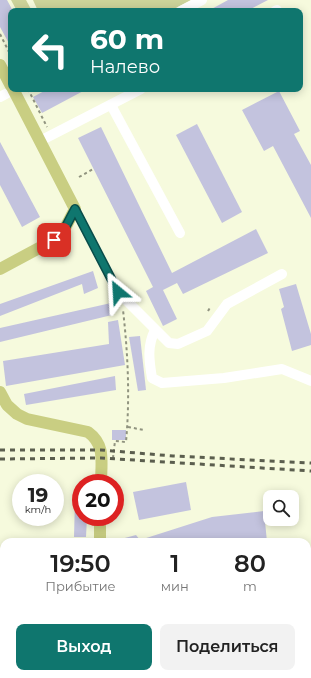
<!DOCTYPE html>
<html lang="ru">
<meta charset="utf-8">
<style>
:root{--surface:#fff;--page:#f2f2f2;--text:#222;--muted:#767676;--accent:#0f766e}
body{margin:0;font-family:Montserrat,sans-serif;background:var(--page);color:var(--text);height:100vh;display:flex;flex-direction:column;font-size:15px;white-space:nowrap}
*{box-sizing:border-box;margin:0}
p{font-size:13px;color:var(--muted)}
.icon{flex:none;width:22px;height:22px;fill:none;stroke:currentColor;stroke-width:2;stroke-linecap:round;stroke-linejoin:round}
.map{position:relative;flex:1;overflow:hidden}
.drawer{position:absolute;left:0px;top:538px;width:311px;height:140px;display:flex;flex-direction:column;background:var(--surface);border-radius:12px 12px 0 0;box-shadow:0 2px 10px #0003}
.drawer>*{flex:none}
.hud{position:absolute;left:8px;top:8px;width:295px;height:84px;border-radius:8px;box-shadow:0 2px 10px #0003;background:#0f766e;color:#fff;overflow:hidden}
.controls{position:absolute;left:263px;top:490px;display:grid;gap:8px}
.controls a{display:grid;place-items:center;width:36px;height:36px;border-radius:8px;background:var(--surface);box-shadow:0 2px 10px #0003;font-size:20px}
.speed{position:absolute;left:12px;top:474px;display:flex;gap:8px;font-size:20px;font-weight:700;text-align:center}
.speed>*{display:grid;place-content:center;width:52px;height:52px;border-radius:50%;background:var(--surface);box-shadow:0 2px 10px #0003;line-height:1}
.speed small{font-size:10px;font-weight:400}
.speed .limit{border:6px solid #d22;background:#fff;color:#111}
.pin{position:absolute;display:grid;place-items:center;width:34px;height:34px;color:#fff;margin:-17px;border-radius:8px;box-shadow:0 2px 6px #0006}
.me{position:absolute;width:44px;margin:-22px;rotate:333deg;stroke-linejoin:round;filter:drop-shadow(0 0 3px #0008)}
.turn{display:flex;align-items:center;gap:14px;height:84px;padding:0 16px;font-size:18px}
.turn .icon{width:52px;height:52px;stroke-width:2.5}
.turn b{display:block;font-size:28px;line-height:34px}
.eta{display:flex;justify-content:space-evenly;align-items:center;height:68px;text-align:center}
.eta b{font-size:24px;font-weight:600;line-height:28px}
.cta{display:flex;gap:8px;margin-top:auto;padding:8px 16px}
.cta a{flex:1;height:46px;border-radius:8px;background:var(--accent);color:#fff;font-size:16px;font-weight:600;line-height:46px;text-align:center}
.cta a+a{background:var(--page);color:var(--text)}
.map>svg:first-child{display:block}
</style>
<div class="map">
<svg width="311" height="678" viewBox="0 0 311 678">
<rect width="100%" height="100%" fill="#f6fadd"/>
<g fill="#ccd39a">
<path d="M11,0H26L32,11H17Z"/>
<path d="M33,0H191L170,11H38Z"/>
</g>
<g fill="#c3c3de">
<path d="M0,0H7L13,11H11V47L0,27Z"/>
<path d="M228,0H268L247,11H208Z"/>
<path d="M48,89H87L42,113L33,97Z"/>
<path d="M279,91L300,131L294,134L311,165V218L273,146L264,151L242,110Z"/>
<path d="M197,124L242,212L222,223L176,135Z"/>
<path d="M101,127L172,273L256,229L268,253L183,294L177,283L163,290L177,319L163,326L146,291L153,287L78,138Z"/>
<path d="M0,142L40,217L22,227L0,185Z"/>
<path d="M93,271L98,288L84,294L82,284L0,316V304Z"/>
<path d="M296,284L311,334V345L292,351L281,309L284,307L279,289Z"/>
<path d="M111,303L112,315L0,342V328Z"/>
<path d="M118,320L125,365L6,386L3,361L109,344L108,322Z"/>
<path d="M140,336L146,390L138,391L129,337Z"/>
<path d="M115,376L116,390L26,405L24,394Z"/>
<rect x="112" y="430" width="14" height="10"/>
<path d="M186,482L191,510L139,520L133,492Z"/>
<path d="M75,499H81V517H87L86,537H74Z"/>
<path d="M264,511L267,542H122L121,539L136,535L140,540L212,517Z"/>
<path d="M4,561V582L0,583V562Z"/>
<path d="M311,606V628H307V607Z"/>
<rect x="0" y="630" width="4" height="23"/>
<rect x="307" y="637" width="4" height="19"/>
<path d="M307,664H311V678H305V674H307Z"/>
<path d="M99,674H200V675L99,677Z"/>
</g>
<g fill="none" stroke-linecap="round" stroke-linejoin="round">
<g stroke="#90937f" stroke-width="2" stroke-dasharray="3 3" stroke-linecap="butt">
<path d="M0,34L11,56"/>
<path d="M28,89L47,127"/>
<path d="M79,177L93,169"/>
<path d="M208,311L211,306"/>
<path d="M128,427L144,430"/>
<path d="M113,458L115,441L126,442C130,398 128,354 123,310"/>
</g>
<g stroke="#fff" stroke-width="10">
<path d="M181,11L202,0"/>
<path d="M275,11L277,10"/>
<path d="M0,97L13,90"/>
<path d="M111,105L180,233"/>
<path d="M40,141L141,89"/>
<path d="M75,209L118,292L169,343L178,344L207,331L227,304L282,274"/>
<path d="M155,330C147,346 149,360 152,378L162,383L224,378L282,369L311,381"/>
<path d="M307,596L311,595"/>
<path d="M0,607L4,606"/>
<path d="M63,674L64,678"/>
<path d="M0,676L38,674"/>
</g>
<g stroke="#c9ce82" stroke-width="12">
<path d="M0,65L11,86"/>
<path d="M0,269L54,240L64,230L75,209L13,89"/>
<path d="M0,392L7,405L17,414L27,419L88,432C106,445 101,463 101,483"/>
<path d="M100,517V542"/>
<path d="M286,674L287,678"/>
</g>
<g stroke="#5b5e4e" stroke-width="3" stroke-dasharray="5 5" stroke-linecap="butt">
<path d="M0,450H101L173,456L311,463"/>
<path d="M0,459L101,458L311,471"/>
</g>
</g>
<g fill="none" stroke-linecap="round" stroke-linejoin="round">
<g stroke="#0a4d48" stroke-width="10">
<path id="route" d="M54,240L64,230L75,209L118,292"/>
</g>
<use href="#route" stroke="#0f766e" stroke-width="7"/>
</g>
</svg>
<div class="controls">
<a><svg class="icon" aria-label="search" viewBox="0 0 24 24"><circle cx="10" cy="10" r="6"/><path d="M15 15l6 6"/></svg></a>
</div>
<div class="speed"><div>19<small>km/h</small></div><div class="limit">20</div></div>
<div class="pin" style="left:54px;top:240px;background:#d93025"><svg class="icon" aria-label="arrive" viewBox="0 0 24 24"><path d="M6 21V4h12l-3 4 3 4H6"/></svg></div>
<svg class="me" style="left:118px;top:292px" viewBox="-20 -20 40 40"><path d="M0-17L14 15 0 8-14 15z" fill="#0f766e" stroke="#fff" stroke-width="4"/></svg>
<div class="hud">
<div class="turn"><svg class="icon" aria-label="left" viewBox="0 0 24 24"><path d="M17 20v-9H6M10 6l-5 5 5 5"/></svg><div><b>60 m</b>Налево</div></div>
</div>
<section class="drawer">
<div class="eta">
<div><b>19:50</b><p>Прибытие</p></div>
<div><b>1</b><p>мин</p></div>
<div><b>80</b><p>m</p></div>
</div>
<div class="cta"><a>Выход</a><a>Поделиться</a></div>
</section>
</div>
